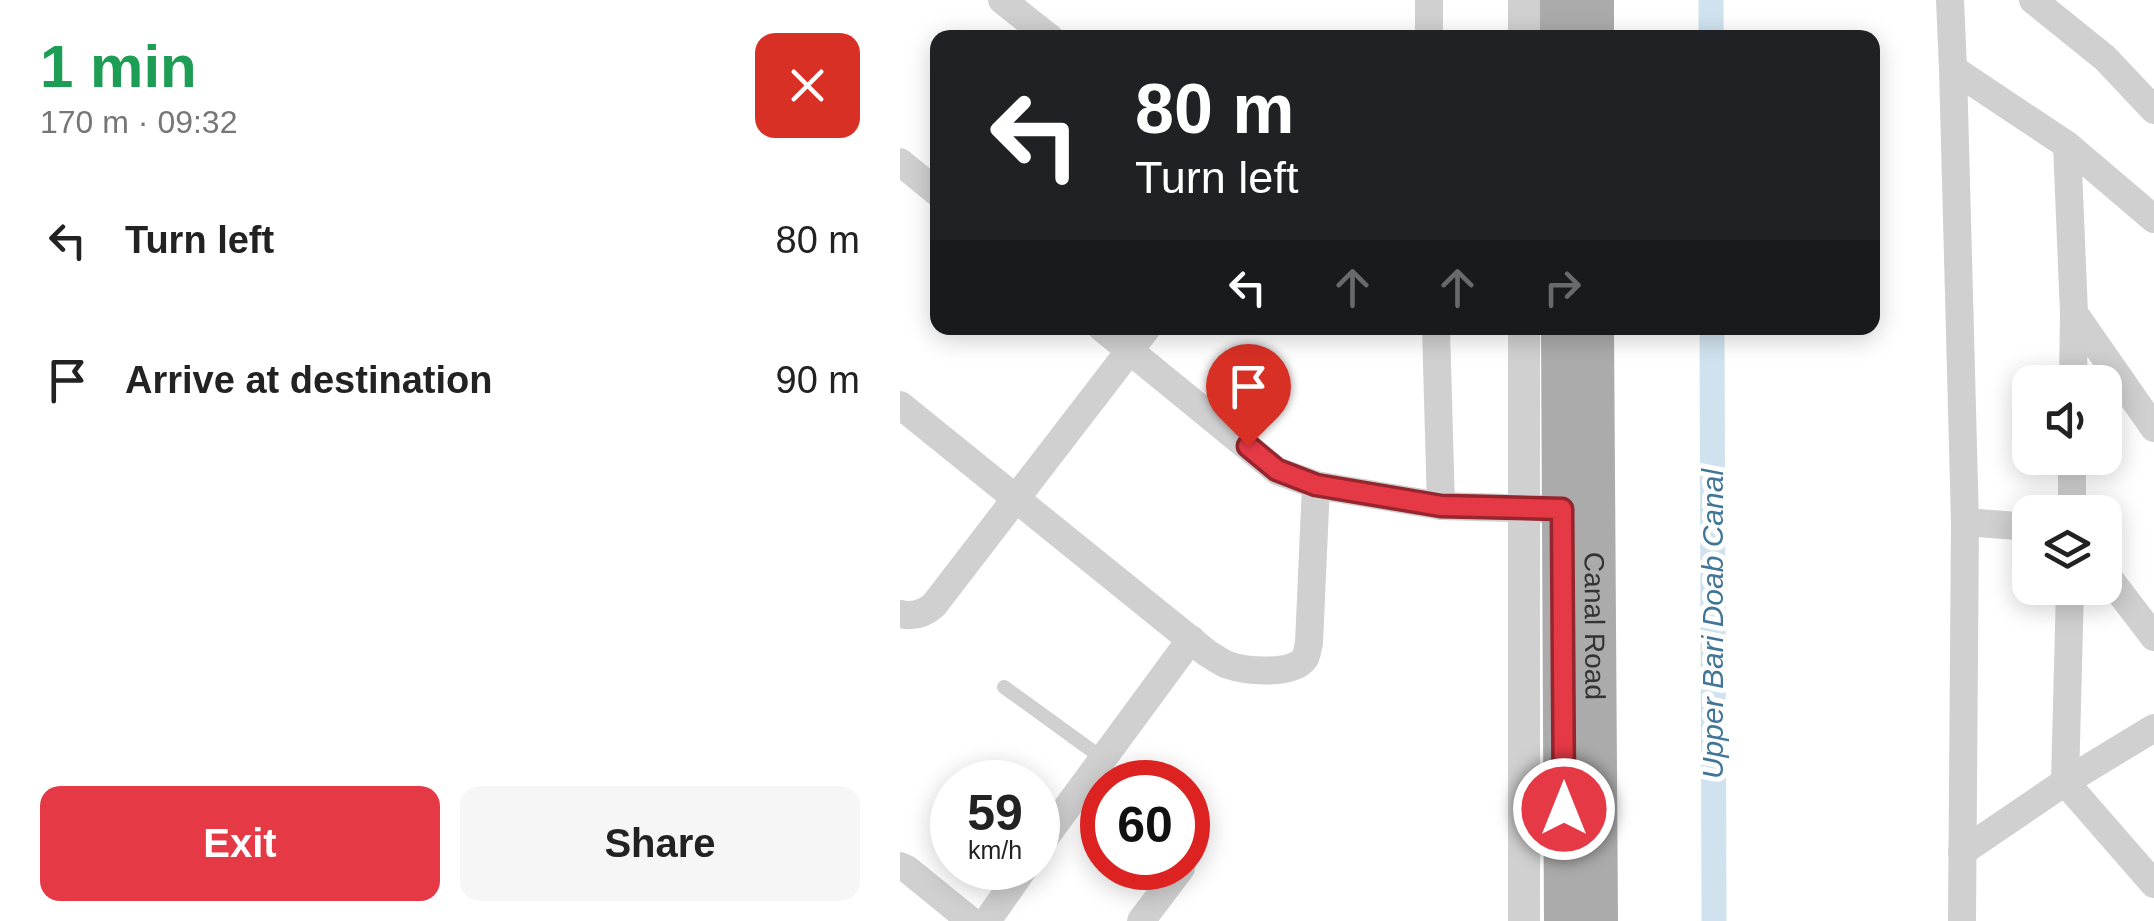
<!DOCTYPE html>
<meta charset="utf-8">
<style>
:root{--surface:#fff;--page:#f6f6f6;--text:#222;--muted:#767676;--accent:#e63946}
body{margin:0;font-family:Helvetica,sans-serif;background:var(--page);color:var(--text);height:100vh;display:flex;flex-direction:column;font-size:38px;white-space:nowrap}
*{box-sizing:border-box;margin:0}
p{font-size:32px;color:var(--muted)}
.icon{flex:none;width:55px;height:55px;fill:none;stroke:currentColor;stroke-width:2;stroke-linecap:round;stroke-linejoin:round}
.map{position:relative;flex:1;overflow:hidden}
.panel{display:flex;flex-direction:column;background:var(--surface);width:900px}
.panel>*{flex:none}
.banner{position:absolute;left:30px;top:30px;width:950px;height:305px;border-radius:20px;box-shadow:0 5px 25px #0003;background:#202124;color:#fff;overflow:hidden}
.controls{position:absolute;left:1112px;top:365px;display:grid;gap:20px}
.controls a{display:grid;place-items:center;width:110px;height:110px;border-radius:20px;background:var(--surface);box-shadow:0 5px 25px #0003;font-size:50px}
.speed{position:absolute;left:30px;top:760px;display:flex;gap:20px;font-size:50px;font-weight:700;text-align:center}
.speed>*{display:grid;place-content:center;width:130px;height:130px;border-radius:50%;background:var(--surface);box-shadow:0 5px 25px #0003;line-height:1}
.speed small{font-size:25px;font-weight:400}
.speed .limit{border:15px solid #d22;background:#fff;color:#111}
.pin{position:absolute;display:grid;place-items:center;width:85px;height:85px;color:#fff;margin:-102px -42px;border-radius:50% 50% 50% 0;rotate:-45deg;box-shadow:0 0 10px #0007}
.pin .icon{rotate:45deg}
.me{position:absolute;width:110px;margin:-55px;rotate:0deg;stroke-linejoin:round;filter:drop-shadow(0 0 8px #0008)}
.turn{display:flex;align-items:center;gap:35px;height:210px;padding:0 40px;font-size:45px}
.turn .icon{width:130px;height:130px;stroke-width:2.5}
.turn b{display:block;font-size:70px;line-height:85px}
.lanes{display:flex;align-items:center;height:95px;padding:0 40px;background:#0003;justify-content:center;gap:50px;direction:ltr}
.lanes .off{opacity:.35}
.round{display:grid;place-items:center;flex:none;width:105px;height:105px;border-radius:20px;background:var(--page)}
.headline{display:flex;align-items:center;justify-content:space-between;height:170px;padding:0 40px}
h1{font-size:60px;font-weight:600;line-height:75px;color:#1e9e55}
.primary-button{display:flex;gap:20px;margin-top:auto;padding:20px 40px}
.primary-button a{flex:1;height:115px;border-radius:20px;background:var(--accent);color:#fff;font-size:40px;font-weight:600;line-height:115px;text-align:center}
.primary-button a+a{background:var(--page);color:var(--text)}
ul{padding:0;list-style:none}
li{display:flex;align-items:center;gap:30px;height:140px;padding:0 40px}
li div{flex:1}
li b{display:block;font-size:38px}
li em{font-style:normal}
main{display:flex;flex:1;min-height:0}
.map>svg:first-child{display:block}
</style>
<main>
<section class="panel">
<div class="headline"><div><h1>1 min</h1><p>170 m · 09:32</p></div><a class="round" style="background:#d93025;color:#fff"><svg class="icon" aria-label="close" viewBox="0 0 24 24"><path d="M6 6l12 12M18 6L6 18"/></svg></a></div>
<ul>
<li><svg class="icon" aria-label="left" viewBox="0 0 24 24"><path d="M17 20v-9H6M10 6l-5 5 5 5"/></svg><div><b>Turn left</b></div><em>80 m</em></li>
<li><svg class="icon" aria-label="arrive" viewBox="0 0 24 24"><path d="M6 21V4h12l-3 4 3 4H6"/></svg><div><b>Arrive at destination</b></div><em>90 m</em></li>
</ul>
<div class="primary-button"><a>Exit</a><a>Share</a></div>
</section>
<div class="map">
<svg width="1254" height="921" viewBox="0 0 1254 921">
<rect width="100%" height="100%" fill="#fff"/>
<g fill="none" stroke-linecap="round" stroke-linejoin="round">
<g stroke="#cfe2ee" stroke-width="25">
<path d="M811,0V38"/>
<path d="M812,328L814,921"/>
</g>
<path stroke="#d0d0d0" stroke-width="14" d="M104,687L202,758"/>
<g stroke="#d0d0d0" stroke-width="28">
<path d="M102,0L150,38"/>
<path d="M529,0V38"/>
<path d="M1050,0L1053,69L1065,522L1062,921"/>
<path d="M1133,0L1205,58L1254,110"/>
<path d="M1053,69L1167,145L1254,219"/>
<path d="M1167,145L1174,313L1173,382"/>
<path d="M0,162L38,193"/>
<path d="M1174,313L1254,428"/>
<path d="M202,328L377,471L416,485L541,506L646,509"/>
<path d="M536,328L541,506"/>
<path d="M0,405L307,653C314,657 320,662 328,665C345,671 393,676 405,658C407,655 408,646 409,643L416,485"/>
<path d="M1172,512V458"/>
<path d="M1065,522L1130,527"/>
<path d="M1205,573L1254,637"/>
<path d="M1170,588L1165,782L1254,884"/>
<path d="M0,614C13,617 24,614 34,605L247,328"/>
<path d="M138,847L291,639"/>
<path d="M1062,852L1165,782L1254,728"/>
<path d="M0,866L7,869L71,921"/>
<path d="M87,921L124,868"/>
<path d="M241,921L281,868"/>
</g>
<g stroke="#d0d0d0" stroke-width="32">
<path d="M624,38V0"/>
<path d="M624,328V921"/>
</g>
<g stroke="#ababab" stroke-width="42">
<path d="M661,0V38"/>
<path d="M693,0V38"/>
<path d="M662,328L665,921"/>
<path id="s1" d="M693,328L697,921"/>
</g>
</g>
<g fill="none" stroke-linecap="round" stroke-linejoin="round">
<g stroke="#96252e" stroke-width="25">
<path id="route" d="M348,446L377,470L416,485L541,506L662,509L664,809"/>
</g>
<use href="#route" stroke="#e63946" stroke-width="18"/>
</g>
<g text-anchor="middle" stroke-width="10" stroke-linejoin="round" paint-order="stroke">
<g font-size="28" fill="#333" stroke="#fff">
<text dy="10" stroke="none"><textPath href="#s1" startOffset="298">Canal Road</textPath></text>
</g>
<g font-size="30" font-style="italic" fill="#3f7597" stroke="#fff">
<text transform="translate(813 624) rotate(-90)" y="10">Upper Bari Doab Canal</text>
</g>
</g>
</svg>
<div class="controls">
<a><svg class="icon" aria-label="sound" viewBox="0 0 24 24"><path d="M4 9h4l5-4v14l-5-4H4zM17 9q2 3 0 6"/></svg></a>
<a><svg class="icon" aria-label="layers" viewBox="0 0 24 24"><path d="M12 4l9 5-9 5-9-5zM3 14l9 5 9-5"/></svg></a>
</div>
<div class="speed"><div>59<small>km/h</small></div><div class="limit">60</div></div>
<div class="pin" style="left:348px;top:446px;background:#d93025"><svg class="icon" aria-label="arrive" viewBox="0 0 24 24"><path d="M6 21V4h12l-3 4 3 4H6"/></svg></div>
<svg class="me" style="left:664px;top:809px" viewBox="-20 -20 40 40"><circle r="17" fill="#e63946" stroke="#fff" stroke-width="3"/><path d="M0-11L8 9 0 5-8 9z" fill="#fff"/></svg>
<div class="banner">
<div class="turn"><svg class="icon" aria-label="left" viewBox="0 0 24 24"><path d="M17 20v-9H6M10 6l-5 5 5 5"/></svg><div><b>80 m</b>Turn left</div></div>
<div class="lanes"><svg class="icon" aria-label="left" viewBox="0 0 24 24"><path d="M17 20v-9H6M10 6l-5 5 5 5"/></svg><svg class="icon off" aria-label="ahead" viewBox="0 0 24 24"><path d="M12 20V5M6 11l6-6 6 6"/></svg><svg class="icon off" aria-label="ahead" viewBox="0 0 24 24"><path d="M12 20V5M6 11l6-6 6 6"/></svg><svg class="icon off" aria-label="right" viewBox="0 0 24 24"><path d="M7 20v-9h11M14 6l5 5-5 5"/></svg></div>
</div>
</div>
</main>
